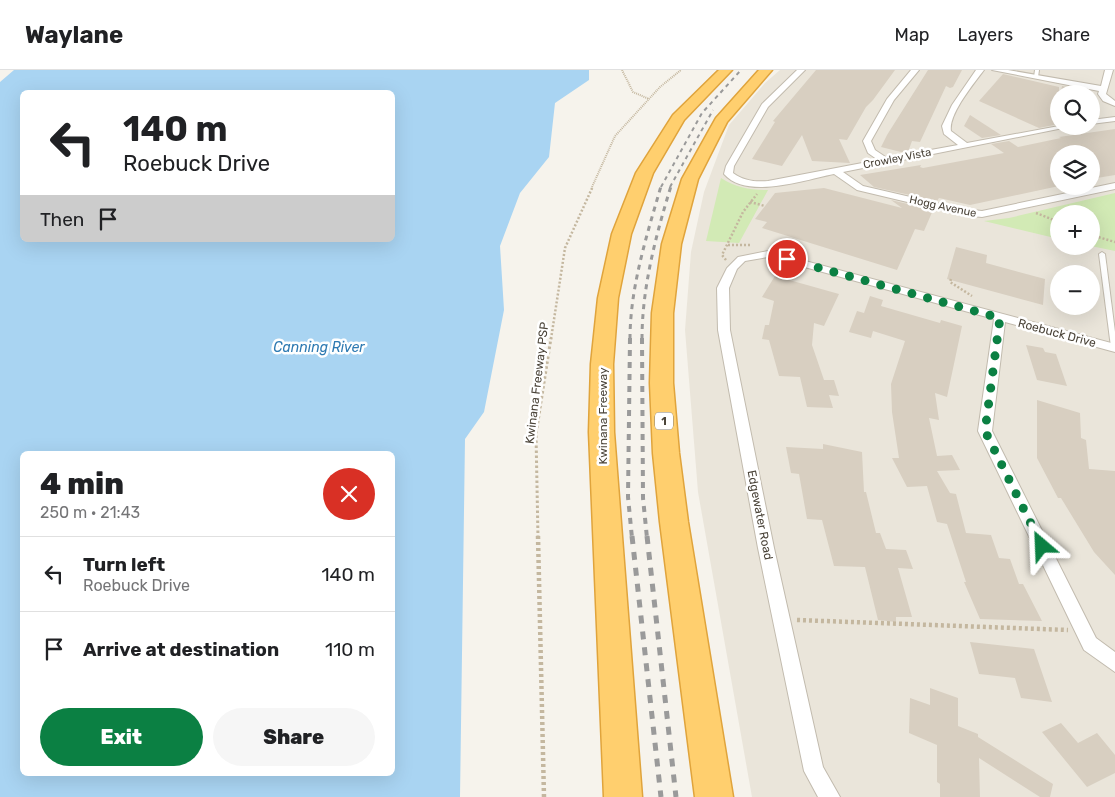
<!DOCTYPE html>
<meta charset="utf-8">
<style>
:root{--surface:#fff;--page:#f6f6f6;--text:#202124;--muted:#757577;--line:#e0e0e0;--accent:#0b8043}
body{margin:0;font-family:Rubik,sans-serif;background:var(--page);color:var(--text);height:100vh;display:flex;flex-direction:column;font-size:19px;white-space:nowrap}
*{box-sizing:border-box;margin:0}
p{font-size:16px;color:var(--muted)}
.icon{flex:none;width:28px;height:28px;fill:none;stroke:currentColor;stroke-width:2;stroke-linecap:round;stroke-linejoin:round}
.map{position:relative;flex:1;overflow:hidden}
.panel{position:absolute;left:20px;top:381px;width:375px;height:325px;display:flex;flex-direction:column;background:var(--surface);border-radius:8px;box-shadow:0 5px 20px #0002}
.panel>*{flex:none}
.top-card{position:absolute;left:20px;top:20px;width:375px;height:152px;border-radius:8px;box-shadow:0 5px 20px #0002;background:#fff;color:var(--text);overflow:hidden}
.buttons{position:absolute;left:1050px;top:15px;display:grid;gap:10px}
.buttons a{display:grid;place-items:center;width:50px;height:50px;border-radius:50%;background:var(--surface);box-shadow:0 5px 20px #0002;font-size:25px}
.pin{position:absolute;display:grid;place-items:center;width:42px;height:42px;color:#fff;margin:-21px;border:2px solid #fff;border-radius:50%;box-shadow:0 1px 5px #0007}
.me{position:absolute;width:55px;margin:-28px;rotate:334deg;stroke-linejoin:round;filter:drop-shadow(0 0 4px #0008)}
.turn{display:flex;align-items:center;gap:18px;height:105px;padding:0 20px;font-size:22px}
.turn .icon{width:65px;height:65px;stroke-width:2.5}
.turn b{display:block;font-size:35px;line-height:42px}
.then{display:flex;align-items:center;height:48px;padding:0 20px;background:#0003;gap:10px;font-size:19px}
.round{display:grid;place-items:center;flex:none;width:52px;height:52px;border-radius:26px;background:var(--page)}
.overview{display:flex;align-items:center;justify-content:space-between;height:85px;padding:0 20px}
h1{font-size:30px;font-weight:800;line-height:38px}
.action{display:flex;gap:10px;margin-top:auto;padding:10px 20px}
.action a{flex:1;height:58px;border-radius:30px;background:var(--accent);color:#fff;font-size:20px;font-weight:800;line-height:58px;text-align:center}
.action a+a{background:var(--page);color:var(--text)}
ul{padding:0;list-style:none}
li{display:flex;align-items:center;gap:15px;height:75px;padding:0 20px;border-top:1px solid var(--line)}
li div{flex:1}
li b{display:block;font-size:19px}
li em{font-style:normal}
header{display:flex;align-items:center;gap:30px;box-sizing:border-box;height:70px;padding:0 25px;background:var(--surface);border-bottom:1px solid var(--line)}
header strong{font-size:24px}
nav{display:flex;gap:28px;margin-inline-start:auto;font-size:18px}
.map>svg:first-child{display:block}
</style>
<header>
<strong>Waylane</strong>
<nav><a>Map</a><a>Layers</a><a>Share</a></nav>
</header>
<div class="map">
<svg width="1115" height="727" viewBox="0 0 1115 727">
<rect width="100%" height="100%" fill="#f6f3ec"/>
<path fill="#eae5da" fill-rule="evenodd" d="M780,0H1115V727H752L698,422L685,260L691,182L704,122L729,55L765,13ZM1059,24H1091V56H1059ZM1059,84H1091V116H1059ZM1059,144H1091V176H1059ZM1059,204H1091V236H1059Z"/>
<g fill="#d2eab5">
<path d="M721,108C737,118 750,120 768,120L739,173L706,171Z"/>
<path d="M1115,123V181L1091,176V144H1059V169L984,151L1009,148Z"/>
</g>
<path fill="#a9d4f2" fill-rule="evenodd" d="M14,0H589V10L555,33L549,87L520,123L500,176L504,240L484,342L465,369L460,727H0V12ZM22,22H392V170H22ZM22,384H392V704H22Z"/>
<g fill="#d8cfc1">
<path d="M816,0H895L873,30L866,37L847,70L839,69L850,93L812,91L802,65L782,96L752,89L775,52L773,51Z"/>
<path d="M928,0H962L953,17L950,18L946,16L920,72L912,71L908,82L905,83L881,77L887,65Z"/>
<path d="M1003,4L1059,17V54L1039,58L979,31Z"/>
<path d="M1062,16L1084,20L1087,24L1061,22Z"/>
<path d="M970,45L1001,65L982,68L964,56Z"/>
<path d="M1115,59V105L1091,109V84H1059V116L970,135L939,128L937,131L874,117L860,105L921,95L920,97L923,98L1004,83L991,74L1009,71L1018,77L1061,68L1059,67Z"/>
<path d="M824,118L902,138L891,130L933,140L924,161L915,159L897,200L762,158L767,152L755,149L775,123Z"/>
<path d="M956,177L987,185L986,193L1045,209L1043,235L947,209Z"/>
<path d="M775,206L839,224L824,256L814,253L812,275L824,310H834L839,326L829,325L833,338L807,337L800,307L779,306L769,270L762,269L765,255H769L774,231L762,227Z"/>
<path d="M870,226L883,230L881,236L940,253L941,250L962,256L947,327L935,323L939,350L929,348L937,386L952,385L960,400L937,401L950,423L956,424L966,463L991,465L999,488L1010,489L1019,514H1023L1042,551L980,549L964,512H966L947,454L937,452L927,416L907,417L892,388H899L892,342L891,314L905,271L873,261L871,268L849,262L857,241L864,243Z"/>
<path d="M1026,275L1043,278L1045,282L1056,284L1067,316L1037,310Z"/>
<path d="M1037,330L1080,343L1081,368L1086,370L1089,399L1115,401V505L1094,482L1061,428H1058L1037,388Z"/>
<path d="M823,374L862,382L864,422H866L876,463H880L886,479L906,480L913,499L898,498L912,547H896V552L878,550L865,497L834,496L822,450L807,449L799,404L791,403L786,377L823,379Z"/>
<path d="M970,572L1034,579L1052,632L1021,628L1015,608L979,604Z"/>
<path d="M930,618L958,628V656L978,664V667L1053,714L1050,727H1040L979,688L980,727H940V714L937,712V675L909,663L910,628L930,635Z"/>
<path d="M1061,653L1078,673L1097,663L1115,685V703L1087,717L1042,662Z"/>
</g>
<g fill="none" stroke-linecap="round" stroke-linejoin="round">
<g stroke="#c2bbae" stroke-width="2">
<g id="lane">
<path d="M1035,0H1039L1038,7L1036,8L1034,7Z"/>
<path d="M1102,182L1105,184L1115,262V279H1114L1111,277L1099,184Z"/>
</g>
</g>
<g stroke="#c2bbae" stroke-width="2">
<g id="street">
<path d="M797,0H805L768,37L734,96L733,103C744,111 755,112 768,111L878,90L868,83L863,71L887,29L911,0H919L894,30L871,71L875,80L887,88L958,75L944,64L942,56L952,35L976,0H984C974,13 948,45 951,61L967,73L1059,56H1073L843,102L863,116L962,139L982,141L1115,113V119L982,147L962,145L857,120L834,104C804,110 747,130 724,104L726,96L762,34Z"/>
<path d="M992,0H1008L1101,16L1105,0H1113L1106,24L1115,31V36L1103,31L1098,24L1099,21Z"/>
<path d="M1115,47V51L1091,54V50Z"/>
<path d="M768,181L1115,274V282L1005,252L992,361L1096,568L1115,582V602L1084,580L978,361L994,249L768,187L745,191L737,199L729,218L730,260L774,478L823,697L840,727H818L804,701L758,478L718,260L717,218L727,198L738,187Z"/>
</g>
</g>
<g stroke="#e0a43c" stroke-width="3">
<g id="highway">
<path d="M719,0H732L684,50L653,103L631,164L618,228L613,294L614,362L642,727H604L589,362L591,294L598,228L612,164L636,103L673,45Z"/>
<path d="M759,0H772L727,52L698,109L681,174L673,243V313L679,383L688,452L733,727H695L660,452L653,383L650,313L652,243L662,174L682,109L716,48Z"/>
</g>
</g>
<g stroke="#c4b79f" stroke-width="2" stroke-dasharray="1 1" stroke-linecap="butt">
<path d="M622,0L633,22L649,29"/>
<path d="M592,117L615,66L660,17L681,0"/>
</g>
<g stroke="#c4b79f" stroke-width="2.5" stroke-dasharray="2 2" stroke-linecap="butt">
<path d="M750,132L765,136"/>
<path d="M1036,143L1059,152"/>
<path d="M1091,165L1115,172"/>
<path d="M728,175H750"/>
<path d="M726,190L722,185L743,142L757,124"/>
<path d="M951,209L950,212L972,226"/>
<path d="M551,269L565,178L593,116"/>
</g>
<path stroke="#c4b79f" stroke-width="3" stroke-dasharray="2.5 2.5" stroke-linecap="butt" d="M538,468L536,364L551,268"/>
<g stroke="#c4b79f" stroke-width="4.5" stroke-dasharray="3 3" stroke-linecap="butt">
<path d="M538,466L544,727"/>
<path d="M797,550L1068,560"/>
</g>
<use href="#lane" fill="#fff" fill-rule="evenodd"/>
<use href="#street" fill="#fff" fill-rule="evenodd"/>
<use href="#highway" fill="#ffcf6e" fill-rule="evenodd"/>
<g stroke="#9a9a9a" stroke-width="2" stroke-dasharray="4 4" stroke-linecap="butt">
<path d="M661,117L702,43L741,0"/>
<path d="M670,117L713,40"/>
</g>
<g stroke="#9a9a9a" stroke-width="3" stroke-dasharray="5 5" stroke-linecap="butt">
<path d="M630,269C630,217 647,165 661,116"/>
<path d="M642,269C642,217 656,165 671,116"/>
</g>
<g stroke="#9a9a9a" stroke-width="4" stroke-dasharray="6 6" stroke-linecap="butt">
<path d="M630,268L628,427L632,468"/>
<path d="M642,268L643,428L647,468"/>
</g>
<g stroke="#9a9a9a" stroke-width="5" stroke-dasharray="8 8" stroke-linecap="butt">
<path d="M632,466L661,727"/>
<path d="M647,466L676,727"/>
</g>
</g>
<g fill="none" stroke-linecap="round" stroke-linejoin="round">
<path stroke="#0b8043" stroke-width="9" stroke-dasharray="0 16.2" d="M787,189L1000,248L985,361L1042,476"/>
</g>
<g text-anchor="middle" stroke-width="5" stroke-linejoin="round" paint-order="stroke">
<g font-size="11" fill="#4b4439" stroke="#fff">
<text transform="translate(897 88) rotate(-11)" y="4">Crowley Vista</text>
<text transform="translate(943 136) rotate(12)" y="4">Hogg Avenue</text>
</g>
<rect fill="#fff" stroke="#817c74" stroke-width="1" x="655" y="342.5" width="18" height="17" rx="4"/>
<g font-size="11" font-weight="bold" fill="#4b4439">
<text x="664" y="355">1</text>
</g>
<g font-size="12" fill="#4b4439" stroke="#fff">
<text transform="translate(1057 263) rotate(15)" y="4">Roebuck Drive</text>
<text transform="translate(537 313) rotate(-83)" y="4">Kwinana Freeway PSP</text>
<text transform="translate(603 346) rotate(-90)" y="4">Kwinana Freeway</text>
<text transform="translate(760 445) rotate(79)" y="4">Edgewater Road</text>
</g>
<g font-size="14" font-style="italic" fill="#2e7ab2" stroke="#fff">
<text x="319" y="282">Canning River</text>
</g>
</g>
</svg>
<div class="buttons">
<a><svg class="icon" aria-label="search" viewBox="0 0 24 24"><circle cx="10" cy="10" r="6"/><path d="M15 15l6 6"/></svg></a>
<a><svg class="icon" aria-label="layers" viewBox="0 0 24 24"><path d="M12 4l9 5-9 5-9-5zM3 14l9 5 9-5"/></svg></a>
<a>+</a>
<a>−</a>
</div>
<div class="pin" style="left:787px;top:189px;background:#d93025"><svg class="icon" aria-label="arrive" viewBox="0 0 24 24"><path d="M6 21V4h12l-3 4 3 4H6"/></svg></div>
<svg class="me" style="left:1042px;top:476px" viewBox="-20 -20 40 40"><path d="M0-17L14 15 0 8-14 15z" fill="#0b8043" stroke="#fff" stroke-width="4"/></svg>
<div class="top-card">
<div class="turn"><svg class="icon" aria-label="left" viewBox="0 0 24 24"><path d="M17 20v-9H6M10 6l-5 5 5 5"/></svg><div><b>140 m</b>Roebuck Drive</div></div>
<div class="then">Then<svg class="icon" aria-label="arrive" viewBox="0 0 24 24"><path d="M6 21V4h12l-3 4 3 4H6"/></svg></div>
</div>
<section class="panel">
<div class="overview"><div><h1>4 min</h1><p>250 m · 21:43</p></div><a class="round" style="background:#d93025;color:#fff"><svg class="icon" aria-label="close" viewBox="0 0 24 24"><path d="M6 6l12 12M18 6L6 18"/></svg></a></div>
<ul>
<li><svg class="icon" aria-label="left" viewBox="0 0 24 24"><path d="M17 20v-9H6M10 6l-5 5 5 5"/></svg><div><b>Turn left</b><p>Roebuck Drive</p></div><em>140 m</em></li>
<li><svg class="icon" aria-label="arrive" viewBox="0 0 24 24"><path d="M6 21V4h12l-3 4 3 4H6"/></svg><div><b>Arrive at destination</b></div><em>110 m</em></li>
</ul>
<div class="action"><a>Exit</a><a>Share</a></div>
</section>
</div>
